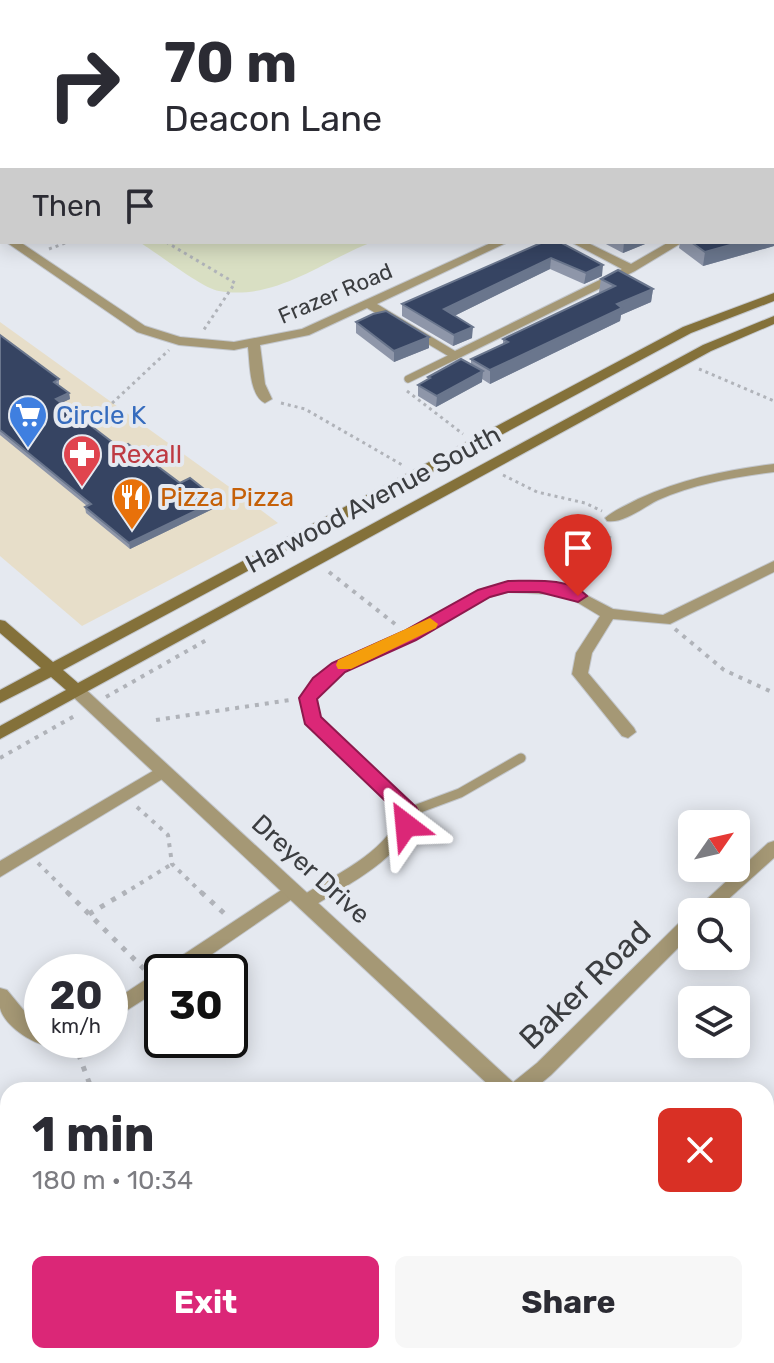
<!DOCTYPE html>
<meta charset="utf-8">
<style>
:root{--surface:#fff;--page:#f7f7f7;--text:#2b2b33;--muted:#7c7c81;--accent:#db2777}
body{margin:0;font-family:Rubik,sans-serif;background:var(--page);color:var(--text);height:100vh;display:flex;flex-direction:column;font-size:30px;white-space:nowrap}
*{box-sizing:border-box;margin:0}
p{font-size:26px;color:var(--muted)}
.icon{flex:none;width:44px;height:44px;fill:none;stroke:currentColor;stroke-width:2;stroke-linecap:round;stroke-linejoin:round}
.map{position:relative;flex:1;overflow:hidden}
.panel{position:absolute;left:0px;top:1082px;width:774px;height:282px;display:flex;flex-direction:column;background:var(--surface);border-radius:24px 24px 0 0;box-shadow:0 4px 20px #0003}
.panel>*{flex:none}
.banner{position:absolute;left:0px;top:0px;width:774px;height:244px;box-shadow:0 4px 20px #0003;background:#fff;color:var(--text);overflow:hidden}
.needle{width:52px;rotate:56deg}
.fabs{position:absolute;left:678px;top:810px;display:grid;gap:16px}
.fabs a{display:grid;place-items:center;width:72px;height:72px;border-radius:12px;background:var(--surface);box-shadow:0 4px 20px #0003;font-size:40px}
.speed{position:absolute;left:24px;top:954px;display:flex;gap:16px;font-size:40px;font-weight:700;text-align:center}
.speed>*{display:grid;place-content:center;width:104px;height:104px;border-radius:50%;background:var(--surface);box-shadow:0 4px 20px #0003;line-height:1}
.speed small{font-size:20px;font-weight:400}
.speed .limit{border:4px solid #111;border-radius:12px;background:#fff;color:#111}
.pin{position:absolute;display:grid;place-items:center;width:68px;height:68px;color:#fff;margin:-82px -34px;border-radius:50% 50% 50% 0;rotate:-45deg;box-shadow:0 0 8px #0007}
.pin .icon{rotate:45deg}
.me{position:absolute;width:88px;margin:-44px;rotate:331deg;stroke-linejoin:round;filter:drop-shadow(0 0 6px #0008)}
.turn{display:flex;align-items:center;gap:28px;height:168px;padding:0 32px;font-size:36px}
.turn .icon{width:104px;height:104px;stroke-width:2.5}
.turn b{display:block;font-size:56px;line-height:68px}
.then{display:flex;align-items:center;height:76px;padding:0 32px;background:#0003;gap:16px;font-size:30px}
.round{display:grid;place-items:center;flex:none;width:84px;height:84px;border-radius:12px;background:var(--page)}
.summary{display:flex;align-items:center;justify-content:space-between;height:136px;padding:0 32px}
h1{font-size:48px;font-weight:700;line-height:60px}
.action{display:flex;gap:16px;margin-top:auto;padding:16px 32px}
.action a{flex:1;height:92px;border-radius:12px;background:var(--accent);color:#fff;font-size:32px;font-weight:700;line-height:92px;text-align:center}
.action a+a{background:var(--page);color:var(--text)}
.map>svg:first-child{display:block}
</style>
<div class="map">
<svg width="774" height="1363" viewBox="0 0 774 1363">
<rect width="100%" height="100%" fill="#e5e9f0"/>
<path fill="#e7dec9" d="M0,322L253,504L278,523L82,626L0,556Z"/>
<g fill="#d9dfc3">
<path d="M467,0H762L769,2H474Z"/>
<path d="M139,242H372C323,261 275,301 219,291C203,289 156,252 139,242Z"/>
</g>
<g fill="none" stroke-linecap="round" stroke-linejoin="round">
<g stroke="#c3c7cd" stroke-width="9">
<path id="service-far1" d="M408,379L455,356"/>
</g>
<g stroke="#c3c7cd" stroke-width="11">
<path id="service" d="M409,812L460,793L521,758"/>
</g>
<g stroke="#c3c7cd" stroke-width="2">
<g id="minor">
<path d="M214,0H227L228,2H215Z"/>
<rect x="0" y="78" width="2" height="6"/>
<rect x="0" y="231" width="2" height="7"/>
<path d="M6,242H20L145,326L180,337L234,342L302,329L493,242H508L377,304L455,351L622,269L571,242H586L631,264L669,242H683L635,271L455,360L367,308L309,335L260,345L265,384L272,399L265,403C249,395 250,364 248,347L234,350L179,345L137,332Z"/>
<path d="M774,464V472C734,477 695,484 658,500C644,507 623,524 607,521L605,518C614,510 627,505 638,499C681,479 727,470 774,464Z"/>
<path d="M774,561V572L670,624L613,619L592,653L588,673L634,728L636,732L628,738L622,736L572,674L576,653L600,616L565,595L508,592L489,597L415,639L345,671L316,699L320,717L418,812C401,860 353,881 312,907L306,909L300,907L297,902L300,897C334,875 385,854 400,814L304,719L300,698L333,663L405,631L479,590L508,582H539L569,586L613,609L663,615Z"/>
<path d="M163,765L169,767L171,771L169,775L0,877V861Z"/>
<path d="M774,841V858L714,912H693L768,843Z"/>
<path d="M292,883L298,885L301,890L298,895L186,972H162V988L110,1021V1003Z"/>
<path d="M692,915V934L551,1075L533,1090H508L511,1084L537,1063L685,917Z"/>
<path d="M0,988L7,990L35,1024L42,1027V1040H65L62,1046C44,1052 5,1029 0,1008C0,1002 0,994 0,988Z"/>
<path d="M111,1356H149L146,1363H108Z"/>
<path d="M272,1356H298L301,1363H275Z"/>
</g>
</g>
<g stroke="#c3c7cd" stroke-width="2">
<g id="tertiary">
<path d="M434,0H447L448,2H435Z"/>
<path d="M0,148H2L0,156Z"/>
<rect x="772" y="174" width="2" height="7"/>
<path d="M76,684L82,686L515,1084L518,1090H494L70,694L68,690L70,686Z"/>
<path d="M766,1317L774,1320V1346L766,1343Z"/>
</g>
</g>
<g stroke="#c3c7cd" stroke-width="2">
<path id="secondary" d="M774,293V301L691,333L63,670L78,683L703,345L774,316V324L711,351L0,739V726L66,690L51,677L0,703V690L41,668L0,633V620L5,621L53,662L683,327Z"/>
</g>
<g stroke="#b0b3b9" stroke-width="3" stroke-dasharray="3 4" stroke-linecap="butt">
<path d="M166,242L235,283L203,331"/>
<path d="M49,249L68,242"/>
<path d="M699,369L774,401"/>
<path d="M407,391L463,434"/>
<path d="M281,403L305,409L404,466"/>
<path d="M107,408L169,350"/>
<path d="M503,475L537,492L585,503L602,511"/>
</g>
<g stroke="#b0b3b9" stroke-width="4" stroke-dasharray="4 6" stroke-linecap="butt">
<path d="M329,572L395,624"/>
<path d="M586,584L608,546L610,531"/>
<path d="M675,629L724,670L774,693"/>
<path d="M106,697L210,638"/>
<path d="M156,720L290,700"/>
<path d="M0,758L78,714"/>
<path d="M137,807L168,835L172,864L203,894"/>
<path d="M38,863L69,894"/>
<path d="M123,894L172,864"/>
</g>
<g stroke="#b0b3b9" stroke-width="5" stroke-dasharray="5 8" stroke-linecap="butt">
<path d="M67,892L145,970"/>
<path d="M201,892L227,916"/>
<path d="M89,914L126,892"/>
<path d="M74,1042L92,1090"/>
</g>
<use href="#service-far1" stroke="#a59875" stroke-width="7"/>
<use href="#service" stroke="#a59875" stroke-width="9"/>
<use href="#minor" fill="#a59875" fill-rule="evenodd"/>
<use href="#tertiary" fill="#a59875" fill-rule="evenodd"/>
<use href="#secondary" fill="#84713a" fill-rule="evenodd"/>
</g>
<g fill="#8e96a9">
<path d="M772,124H774V151L772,150Z"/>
<path d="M774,209V246L703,266L679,248L680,242H772Z"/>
<path d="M543,242L602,276L584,284L550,269L454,316L472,338L453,346L402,316V304Z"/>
<path d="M602,242H650L623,253Z"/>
<path d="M601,279L653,289L651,302L621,315L620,321L490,384L482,379V382L436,407L418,396V385L428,380V377L471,364V359L503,344V339L601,293L599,292Z"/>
<path d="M356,322L429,348L394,362L356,333Z"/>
<path d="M0,335L59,379V386L69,393L70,399L61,403L120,448L219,506L130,549L86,513L85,507L87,506L0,435Z"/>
</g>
<g fill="#6a768d">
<path d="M772,233H774V246L703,266L705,252L741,242H772Z"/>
<path d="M624,242H650L623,253Z"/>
<path d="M551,258L550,269L444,321V309Z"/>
<path d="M603,265L602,276L584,284L586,273Z"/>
<path d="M653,289L651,302L621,315L620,321L490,384V370L617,304Z"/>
<path d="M473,327L472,338L453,346L454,335Z"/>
<path d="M429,337V348L394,362V351Z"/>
<path d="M483,371L482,382L436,407L437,396Z"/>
<path d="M69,393L70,399L57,405L56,399Z"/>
<path d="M218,500L219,506L130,549L129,543Z"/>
</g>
<g fill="#364462" stroke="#6a768d" stroke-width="2">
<path d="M774,209V233H772V210Z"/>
<path d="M543,242H560L603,265L586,273L551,258L444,309L473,327L454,335L402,304Z"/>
<path d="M691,242H741L705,252Z"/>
<path d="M618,270L653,289L617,304L622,308L490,370L471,359L508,342L503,339L615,286L601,279Z"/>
<path d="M386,311L429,337L394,351L356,322L373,314Z"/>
<path d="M0,335L59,379L54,382L69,393L56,399L120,448L128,444L180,483L190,478L218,500L129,543L85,507L91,504L0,430Z"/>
<path d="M461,359L483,371L437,396L418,385L430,378L428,377Z"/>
</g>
<path fill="#db2777" stroke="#8e194d" stroke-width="2" d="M508,581C532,581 570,577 587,596L578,602L539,592H508L490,597L416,640L345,672L317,699L321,717L416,807L419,812L413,830H399L396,825L399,814L305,724L299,698L313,678L332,663L404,631L478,590Z"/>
<path fill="#f59e0b" d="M430,618L438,624L436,628L351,669H338L336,665L338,660Z"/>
<defs>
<g id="supermarket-pin" transform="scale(2)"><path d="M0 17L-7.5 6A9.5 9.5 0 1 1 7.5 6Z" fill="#3f7fe0" stroke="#e5e9f0"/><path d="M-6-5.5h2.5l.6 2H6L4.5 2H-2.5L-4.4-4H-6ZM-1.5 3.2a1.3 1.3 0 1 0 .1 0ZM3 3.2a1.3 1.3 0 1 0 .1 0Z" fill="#fff"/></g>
<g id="pharmacy-pin" transform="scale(2)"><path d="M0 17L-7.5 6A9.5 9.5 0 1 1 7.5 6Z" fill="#e0444e" stroke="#e5e9f0"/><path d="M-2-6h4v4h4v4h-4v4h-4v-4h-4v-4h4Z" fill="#fff"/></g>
<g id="restaurant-pin" transform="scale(2)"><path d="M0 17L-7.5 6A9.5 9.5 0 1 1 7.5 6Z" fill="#e8710a" stroke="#e5e9f0"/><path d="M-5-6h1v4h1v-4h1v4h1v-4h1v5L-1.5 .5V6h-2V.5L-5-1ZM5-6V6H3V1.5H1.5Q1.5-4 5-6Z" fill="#fff"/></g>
</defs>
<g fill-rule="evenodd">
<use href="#supermarket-pin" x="28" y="415"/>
<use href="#pharmacy-pin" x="82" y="454"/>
<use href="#restaurant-pin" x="132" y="497"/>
</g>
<g text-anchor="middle" stroke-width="8" stroke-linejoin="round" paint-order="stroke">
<g font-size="22" fill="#3b3d40" stroke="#e5e9f0">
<text transform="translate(335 293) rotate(-23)" y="8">Frazer Road</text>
</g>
<g font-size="26" fill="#366cbe" stroke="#e5e9f0" text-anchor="start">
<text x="56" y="424">Circle K</text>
</g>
<g font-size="26" fill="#be3a42" stroke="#e5e9f0" text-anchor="start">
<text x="110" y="463">Rexall</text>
</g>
<g font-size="26" fill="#c56008" stroke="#e5e9f0" text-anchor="start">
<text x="160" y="506">Pizza Pizza</text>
</g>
<g font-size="26" fill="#3b3d40" stroke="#e5e9f0">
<text transform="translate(373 499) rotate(-28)" y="9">Harwood Avenue South</text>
<text transform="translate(311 869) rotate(42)" y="9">Dreyer Drive</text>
</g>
<g font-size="32" fill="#3b3d40" stroke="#e5e9f0">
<text transform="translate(585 985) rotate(-44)" y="11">Baker Road</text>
</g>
</g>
</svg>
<div class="fabs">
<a><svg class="needle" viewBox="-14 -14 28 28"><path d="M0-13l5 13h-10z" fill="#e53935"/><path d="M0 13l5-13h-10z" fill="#7c7c81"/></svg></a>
<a><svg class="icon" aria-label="search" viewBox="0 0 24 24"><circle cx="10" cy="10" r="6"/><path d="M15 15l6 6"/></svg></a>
<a><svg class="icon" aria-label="layers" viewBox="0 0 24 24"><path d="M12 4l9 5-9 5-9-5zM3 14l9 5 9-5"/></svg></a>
</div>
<div class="speed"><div>20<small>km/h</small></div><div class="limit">30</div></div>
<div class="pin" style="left:578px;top:596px;background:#d93025"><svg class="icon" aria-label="arrive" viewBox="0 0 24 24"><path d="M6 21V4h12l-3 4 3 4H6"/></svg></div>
<svg class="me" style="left:406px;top:825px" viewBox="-20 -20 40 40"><path d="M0-17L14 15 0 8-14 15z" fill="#db2777" stroke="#fff" stroke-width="4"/></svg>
<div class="banner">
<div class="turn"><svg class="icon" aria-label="right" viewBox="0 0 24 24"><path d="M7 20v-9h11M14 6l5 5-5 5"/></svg><div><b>70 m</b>Deacon Lane</div></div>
<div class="then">Then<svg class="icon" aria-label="arrive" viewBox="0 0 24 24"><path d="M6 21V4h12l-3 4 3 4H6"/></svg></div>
</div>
<section class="panel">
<div class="summary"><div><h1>1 min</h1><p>180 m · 10:34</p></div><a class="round" style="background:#d93025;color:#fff"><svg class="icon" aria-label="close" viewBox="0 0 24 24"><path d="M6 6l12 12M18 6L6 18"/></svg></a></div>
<div class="action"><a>Exit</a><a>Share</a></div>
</section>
</div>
